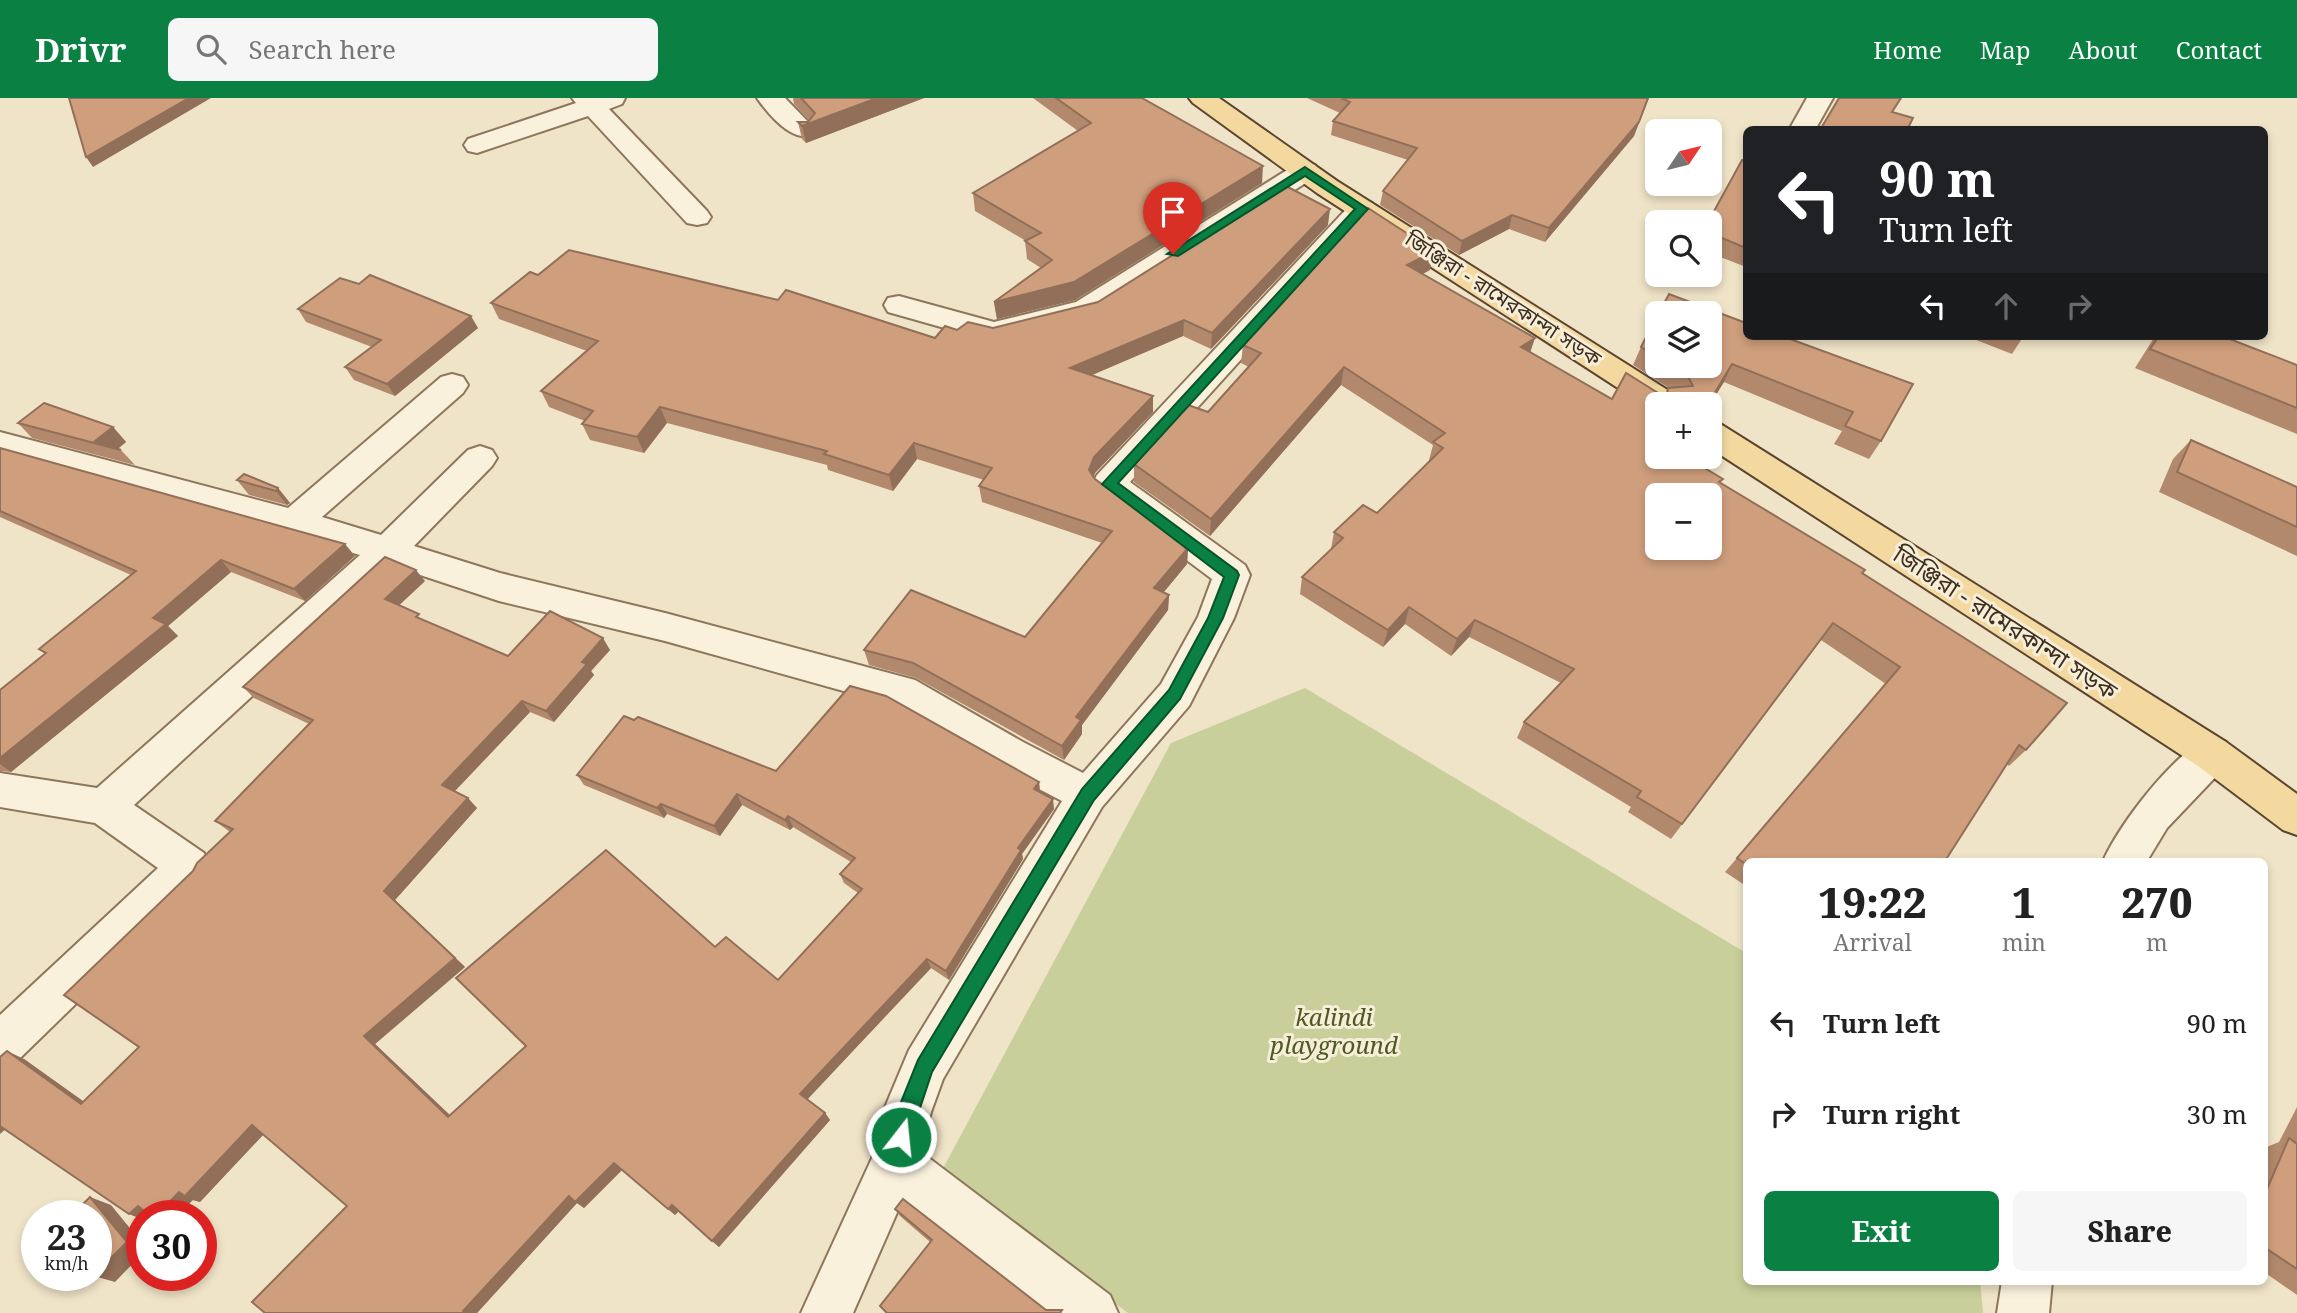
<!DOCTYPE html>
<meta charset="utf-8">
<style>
:root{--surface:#fff;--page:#f6f6f6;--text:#222;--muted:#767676;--accent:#0b8043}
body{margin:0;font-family:"Noto Serif","Noto Sans Bengali",serif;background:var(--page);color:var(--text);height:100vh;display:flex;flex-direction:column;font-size:26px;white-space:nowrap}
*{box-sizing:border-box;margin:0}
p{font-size:23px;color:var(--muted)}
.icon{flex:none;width:38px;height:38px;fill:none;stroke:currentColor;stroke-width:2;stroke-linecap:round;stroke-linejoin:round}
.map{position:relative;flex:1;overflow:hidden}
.details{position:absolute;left:1743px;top:760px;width:525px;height:427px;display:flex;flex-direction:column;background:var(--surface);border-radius:10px;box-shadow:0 4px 10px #0003}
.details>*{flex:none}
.top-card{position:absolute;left:1743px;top:28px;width:525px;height:214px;border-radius:10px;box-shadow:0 4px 10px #0003;background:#202124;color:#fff;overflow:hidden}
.needle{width:46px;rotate:55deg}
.buttons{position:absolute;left:1645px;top:21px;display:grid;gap:14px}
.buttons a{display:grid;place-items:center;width:77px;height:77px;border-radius:10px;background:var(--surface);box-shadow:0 4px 10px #0003;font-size:35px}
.speed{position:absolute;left:21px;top:1102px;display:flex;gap:14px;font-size:35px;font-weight:700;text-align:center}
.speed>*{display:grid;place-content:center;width:91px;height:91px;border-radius:50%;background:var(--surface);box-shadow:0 4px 10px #0003;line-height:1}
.speed small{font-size:18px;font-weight:400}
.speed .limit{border:10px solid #d22;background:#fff;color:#111}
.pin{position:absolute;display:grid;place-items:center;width:60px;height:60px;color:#fff;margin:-72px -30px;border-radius:50% 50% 50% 0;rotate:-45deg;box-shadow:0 0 7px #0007}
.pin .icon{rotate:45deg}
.me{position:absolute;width:77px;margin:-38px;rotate:16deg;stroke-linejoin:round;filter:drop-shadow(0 0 5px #0008)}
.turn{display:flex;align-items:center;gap:24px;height:147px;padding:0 21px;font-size:32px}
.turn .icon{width:91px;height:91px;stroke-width:2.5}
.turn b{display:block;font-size:49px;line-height:60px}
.lanes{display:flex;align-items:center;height:66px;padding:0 21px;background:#0003;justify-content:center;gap:35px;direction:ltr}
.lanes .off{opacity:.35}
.eta{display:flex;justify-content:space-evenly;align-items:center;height:119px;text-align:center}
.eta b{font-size:42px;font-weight:800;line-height:49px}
.primary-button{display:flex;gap:14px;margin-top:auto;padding:14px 21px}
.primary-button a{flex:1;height:80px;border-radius:10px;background:var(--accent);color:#fff;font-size:28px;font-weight:800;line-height:80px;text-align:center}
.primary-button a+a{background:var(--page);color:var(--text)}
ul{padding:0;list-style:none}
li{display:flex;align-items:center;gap:21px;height:91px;padding:0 21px}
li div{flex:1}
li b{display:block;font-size:26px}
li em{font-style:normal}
header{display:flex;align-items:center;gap:42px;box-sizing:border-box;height:98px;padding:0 35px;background:var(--accent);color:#fff}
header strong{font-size:33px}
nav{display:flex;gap:38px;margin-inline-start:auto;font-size:24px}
.search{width:490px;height:63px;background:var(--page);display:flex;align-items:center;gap:18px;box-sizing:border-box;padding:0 24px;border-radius:10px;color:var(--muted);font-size:26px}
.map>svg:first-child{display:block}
</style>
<header>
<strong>Drivr</strong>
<div class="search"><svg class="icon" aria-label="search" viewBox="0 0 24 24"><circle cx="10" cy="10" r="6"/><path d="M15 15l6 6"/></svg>Search here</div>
<nav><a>Home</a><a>Map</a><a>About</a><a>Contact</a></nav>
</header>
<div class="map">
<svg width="2297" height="1215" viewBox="0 0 2297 1215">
<rect width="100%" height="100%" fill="#f0e4c8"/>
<path fill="#c9cf9b" d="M1305,590L1746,855V1183H1980L1983,1215H1128L940,1076L1171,645Z"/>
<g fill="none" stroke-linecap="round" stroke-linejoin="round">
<g stroke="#8d765c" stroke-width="4">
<g id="minor">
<path d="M572,0H625L622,6L609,11L707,113L711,119L707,125L697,127L687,125L588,18L477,55L468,53L464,47L468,41L576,5Z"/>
<path d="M757,0H785L816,32L812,38C791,43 769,17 757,0Z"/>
<path d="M1807,0H1833L1815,32H1789Z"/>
<path d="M1305,65L1315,67L1318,73L1315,79L1097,218L994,244L888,214L884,207L888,200L899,198L994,224L1076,204L1295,67Z"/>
<path d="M1362,103L1372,105L1376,111L1372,117L1130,384L1245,467L1250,477L1234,520L1189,608L1102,709L943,981L931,1014L921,1054L1110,1197L1118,1215H1050L903,1101L853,1215H801L872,1060L883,1014L909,952L1062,703L995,668L890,606L665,543L499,503L393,468L134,707L204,755L210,768L204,781L16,964L0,970V917L158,770L95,725L0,709V675L97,690L360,457L0,356V334L288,410L441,279L452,276L463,279L468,287L463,295L322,419L381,437L468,352L480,348L492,352L497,360L492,368L414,448L500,475L665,515L915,582L1023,644L1083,675L1161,586L1198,519L1212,481L1097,395L1092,386L1097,377L1352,105Z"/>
<path d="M2212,639L2226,644L2232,656L2226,668L2167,730L2147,763H2103C2120,726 2174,653 2212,639Z"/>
<path d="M2002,1183H2052L2049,1215H1997Z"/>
</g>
</g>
<g stroke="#5b4430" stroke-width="4">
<g id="primary">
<path d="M1189,0H1219L1337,83L1677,298L1682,306H1657V314H1655L1317,95L1193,5Z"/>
<path d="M1710,324L1722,327L2226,644L2297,696V737L2283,732L2198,668L1710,350Z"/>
</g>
</g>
<use href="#minor" fill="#faf1dc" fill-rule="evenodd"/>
<use href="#primary" fill="#f3d9a0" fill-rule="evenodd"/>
</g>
<g fill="#b2896c">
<path d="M793,0H924L806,45L802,41L798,24H808L809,22L794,6Z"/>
<path d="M1033,0H1142L1262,85L1075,202L997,221L994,204L1041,170L1027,161L1025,143H1026L975,113L973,95L1078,33Z"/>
<path d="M1307,0H1649L1634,38L1545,144L1509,131L1459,157L1380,107L1383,93L1408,62L1331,37L1333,23L1340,15Z"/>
<path d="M1746,64V169L1710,155V124Z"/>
<path d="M1328,127L1211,251L1183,238L1092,277L1153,298V314L1095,375L1093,379L1095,381L1188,450L1187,466L1163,495L1169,497L1168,512L1082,627V636L1064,662L916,580L869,567L864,552L1025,539L1102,445L982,404L979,388L984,382L917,361L893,393L828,372L827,367L667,325L644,355L590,342L582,326L585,323L549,309L541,293L587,253L499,221L491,205L538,177L935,240L957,232L993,230L1098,204Z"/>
<path d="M1430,172L1422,176L1530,254L1612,301L1663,298H1664L1668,290H1669L1633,267L1641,249L1657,218V268H1710L1782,238L1881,343L1869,361L1834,346L1842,333L1724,284L1657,359L1723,381L1720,385L1863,476L2026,652L2009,668L2007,666L1746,763V788L1725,774L1886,586L1821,542L1671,741L1628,714L1631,709L1517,640L1524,624L1561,585L1469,539L1451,558L1405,526L1383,549L1300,496L1302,479L1331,451L1334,434L1377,415L1430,363L1429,362L1433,347L1341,287L1210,438L1134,384V366L1208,314L1249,269L1241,265L1243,247Z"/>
<path d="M298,211L478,230L395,298L354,282L345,269L372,249L306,224Z"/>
<path d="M1966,238H2021L2023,239L2012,256Z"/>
<path d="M2155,238H2222L2297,267V336L2135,270Z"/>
<path d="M18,325L113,329L126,344L118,351L121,352L135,367L32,340Z"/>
<path d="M2191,342L2297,389V458L2159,394L2173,361Z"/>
<path d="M0,350L355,458L305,503L231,474L168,528L178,538L11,674L0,673V592L45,556L39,551L131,477L0,419Z"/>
<path d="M237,382L278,390L290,405L287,407L249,397Z"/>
<path d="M425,483L399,507L425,523L508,558L610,552L591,573L594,577L554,624L530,614L455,693L477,710L395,802L465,869L375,946L450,1017L715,849L778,882L858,795L844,785L840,776L851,764L793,729L790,732L742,707L720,738L667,716L664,720L584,687L577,677L776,673L1039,684L1040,694L1054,711L1022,756L1023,761L949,882L931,870L807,1001L825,1015L830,1022L719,1149L679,1113L675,1117L622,1072L584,1110L577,1105L477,1215H265L347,1108L263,1036L200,1104L193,1102L149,1118H142V1121L129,1116L24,961L84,1004L139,949L193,773L230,734L215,723L309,626L254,600L243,589Z"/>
<path d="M2297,1009V1197L2264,1174V1050L2279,1044Z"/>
<path d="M895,1111L1046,1212L1063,1215H886L880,1208L930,1144L900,1118Z"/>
</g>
<g fill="#916f58">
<path d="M189,0H211L93,69L86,59Z"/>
<path d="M877,0H924L806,45L802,28Z"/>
<path d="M1648,0L1634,38L1545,144L1549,130Z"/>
<path d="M1263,68L1262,85L1075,202L997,221L994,204Z"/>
<path d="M1330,111L1328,127L1211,251L1212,235Z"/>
<path d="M1512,117L1509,131L1459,157L1462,143Z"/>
<path d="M1434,153L1430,172L1404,186L1407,167Z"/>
<path d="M471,218L478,230L395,298L387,286Z"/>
<path d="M1184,222L1183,238L1071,286L1070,270Z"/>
<path d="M1535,240L1529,258L1521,249Z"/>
<path d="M1732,266L1724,284L1710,307L1708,306Z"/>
<path d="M1344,269L1341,287L1210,438L1211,421Z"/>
<path d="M1153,298V314L1095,375L1090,387L1089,372L1094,359Z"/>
<path d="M660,309L667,325L644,355L637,339Z"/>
<path d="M113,329L126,344L117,351L95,343Z"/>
<path d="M914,345L917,361L893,393L889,377Z"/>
<path d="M278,390L290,405L287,407L276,393Z"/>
<path d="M345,446L355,458L305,503L294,491Z"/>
<path d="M1188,450L1187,466L1154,506V490Z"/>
<path d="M221,462L231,474L168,528L178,538L11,674L0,666V660L153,520Z"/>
<path d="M416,472L425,483L393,513L385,501Z"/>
<path d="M1169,497L1168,512L1082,627V636L1064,662L1062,648L1076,619Z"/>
<path d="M1409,509L1405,526L1383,549L1388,532Z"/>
<path d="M1475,522L1469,539L1451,558L1457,541Z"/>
<path d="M603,540L610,552L591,573L594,577L554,624L546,613L582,564Z"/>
<path d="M522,603L530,614L451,697L442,687Z"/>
<path d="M1039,684L1040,695L1034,691Z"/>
<path d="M737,696L742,707L720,738L714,728Z"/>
<path d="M468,700L477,710L395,802L465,869L375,946L459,1026L448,1019L364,938L384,793Z"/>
<path d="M1053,701L1054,711L1022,756L1023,761L949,882L946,873L1018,750Z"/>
<path d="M661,706L667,716L664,720L657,710Z"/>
<path d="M788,718L793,729L790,732L785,722Z"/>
<path d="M927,861L931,870L806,1003L800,996Z"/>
<path d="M7,953L24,961L97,1013L81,1006Z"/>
<path d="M825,1015L830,1022L719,1149L712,1143Z"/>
<path d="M0,1025L8,1029L0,1036Z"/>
<path d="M252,1027L266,1034L200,1104L193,1102L177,1118H156L179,1094Z"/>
<path d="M614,1065L622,1072L584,1110L577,1105L477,1215H465L463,1213L569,1098Z"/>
<path d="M90,1099L111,1107L142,1145V1156L115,1184L94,1178H96V1175Z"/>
<path d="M672,1107L680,1112L675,1117L668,1111Z"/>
<path d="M138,1108L154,1114L149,1118H142V1121L129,1116Z"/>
</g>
<g fill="#cf9f7d" stroke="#916f58" stroke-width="2" fill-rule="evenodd">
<path d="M69,0H189L86,59Z"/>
<path d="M801,0H877L802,28L798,24H808L815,15Z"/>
<path d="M1056,0H1142L1263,68L1074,184L994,204L1052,162L1025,143L1041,135L973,95L1091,25Z"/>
<path d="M1341,0H1648L1639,24L1549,130L1512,117L1462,143L1383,93L1417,50L1333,23L1350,4Z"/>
<path d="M1839,0H1901L1892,14L1913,20L1907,32H1820Z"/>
<path d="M1742,62L1746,64V150L1717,138L1710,126V124H1708Z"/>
<path d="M1284,87L1330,111L1212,235L1184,222L1070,270L1153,298L1094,359L1089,372L1095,381L1188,450L1154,490L1169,497L1076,619L1081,622L1062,648L913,565L864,552L911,492L1025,539L1112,433L979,388L992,370L914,345L889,377L824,356L827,353L660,309L637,339L582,326L593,313L541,293L598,243L491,205L530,174L538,177L569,152L778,202L786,192L935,240L945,228L957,232L968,224L993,230L1098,204Z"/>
<path d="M1368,110L1434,153L1407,167L1535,240L1521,249L1612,301L1626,275L1663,298H1667L1668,290L1693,288L1687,277L1671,268H1710V215H1659L1669,196L1746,225V238H1782L1913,286L1881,343L1845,328L1853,314L1732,266L1708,306H1657V359H1686L1723,381L1719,384L1865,472L1862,475L2067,605L2026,652L2019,647L1945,763H1746V766L1737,760L1900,569L1833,525L1682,726L1637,699L1641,693L1524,624L1574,571L1475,522L1457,541L1409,509L1388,532L1302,479L1343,440L1334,434L1363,407L1377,415L1443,350L1433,344L1445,335L1344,269L1211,421L1134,366L1188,307L1208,314L1261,255L1243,247ZM1657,397H1710V450H1657Z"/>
<path d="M370,177L471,218L387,286L345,269L381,242L298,211L340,180L359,186Z"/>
<path d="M1657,218V259L1641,249Z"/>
<path d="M2159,238H2222L2297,267V310L2150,251Z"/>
<path d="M44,305L113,329L95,343L121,352L18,325Z"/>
<path d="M2191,342L2297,389V429L2177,374Z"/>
<path d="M0,350L345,446L294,491L221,462L153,520L166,526L0,660V592L46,555L39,551L136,473L0,413Z"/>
<path d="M244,376L278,390L276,393L237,382Z"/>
<path d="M385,459L416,472L385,501L419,516L416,519L508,558L550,513L603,540L582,564L587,566L546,613L522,603L442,687L468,700L384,793L455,860L364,938L448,1019L526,948L456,880L606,752L715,849L726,839L778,882L862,791L840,776L855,760L788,718L785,722L737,696L714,728L661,706L657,710L577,677L624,618L634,622L638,619L776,673L850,588L886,598L1039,684L1034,691L1053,701L1018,750L1021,752L946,873L927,861L800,996L825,1015L712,1143L672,1107L668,1111L614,1065L575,1104L569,1098L463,1213L465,1215H265L252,1204L347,1108L252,1027L185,1098L179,1094L156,1118H150L138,1108L129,1116L0,1028V959L7,953L81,1006L139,949L64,897L193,773L197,765L233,731L215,723L313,622L243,589Z"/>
<path d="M2289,1040L2297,1046V1171L2264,1149V1098Z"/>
<path d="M90,1099L127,1144L96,1175V1118H71Z"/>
<path d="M903,1101L1046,1212H1062L1060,1215H887L880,1208L932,1142L895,1111Z"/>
</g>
<path fill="#0b8043" stroke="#07532c" stroke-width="2" d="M1305,69L1368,111L1118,385L1237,473L1239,477L1223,520L1180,601L1094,702L932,974L908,1046L901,1049L894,1046L891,1039L897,1014L918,962L1082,691L1169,592L1208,520L1224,479L1102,386L1355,111L1305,78L1178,158L1167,156Z"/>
<g text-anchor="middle" stroke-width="6" stroke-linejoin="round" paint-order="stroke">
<g font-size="21" fill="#3d2e20" stroke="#f7eed8">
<text transform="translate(1503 201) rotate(33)" y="7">জিঞ্জিরা - রামেরকান্দা সড়ক</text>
</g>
<g font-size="24" fill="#3d2e20" stroke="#f7eed8">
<text transform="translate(2005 525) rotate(33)" y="8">জিঞ্জিরা - রামেরকান্দা সড়ক</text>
</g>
<g font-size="24" font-style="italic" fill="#4d5a26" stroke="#f7eed8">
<text x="1334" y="928">kalindi<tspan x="1334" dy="28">playground</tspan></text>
</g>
</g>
</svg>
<div class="buttons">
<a><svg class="needle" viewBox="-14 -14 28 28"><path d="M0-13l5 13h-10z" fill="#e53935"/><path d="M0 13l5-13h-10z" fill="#767676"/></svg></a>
<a><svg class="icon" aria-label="search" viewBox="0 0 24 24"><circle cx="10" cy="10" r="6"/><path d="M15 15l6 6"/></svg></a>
<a><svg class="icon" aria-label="layers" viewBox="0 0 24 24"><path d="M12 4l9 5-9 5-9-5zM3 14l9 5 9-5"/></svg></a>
<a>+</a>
<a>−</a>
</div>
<div class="speed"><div>23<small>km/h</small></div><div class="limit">30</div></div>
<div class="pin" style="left:1173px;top:156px;background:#d93025"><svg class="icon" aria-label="arrive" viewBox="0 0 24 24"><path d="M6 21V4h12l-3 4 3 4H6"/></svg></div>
<svg class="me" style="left:901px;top:1039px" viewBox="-20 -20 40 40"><circle r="17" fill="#0b8043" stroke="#fff" stroke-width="3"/><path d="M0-11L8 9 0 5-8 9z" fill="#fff"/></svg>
<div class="top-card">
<div class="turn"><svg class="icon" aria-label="left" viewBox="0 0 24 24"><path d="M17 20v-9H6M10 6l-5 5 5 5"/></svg><div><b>90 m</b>Turn left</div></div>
<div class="lanes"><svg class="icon" aria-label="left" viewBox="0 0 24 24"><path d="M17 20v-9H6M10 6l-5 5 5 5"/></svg><svg class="icon off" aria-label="ahead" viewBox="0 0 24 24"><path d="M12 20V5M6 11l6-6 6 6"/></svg><svg class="icon off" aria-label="right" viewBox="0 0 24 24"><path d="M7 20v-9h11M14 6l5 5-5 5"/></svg></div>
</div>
<section class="details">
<div class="eta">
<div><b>19:22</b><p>Arrival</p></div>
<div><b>1</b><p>min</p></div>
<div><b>270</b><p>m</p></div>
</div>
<ul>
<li><svg class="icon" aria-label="left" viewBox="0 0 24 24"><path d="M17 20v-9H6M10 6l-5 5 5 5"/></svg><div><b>Turn left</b></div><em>90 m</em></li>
<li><svg class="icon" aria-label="right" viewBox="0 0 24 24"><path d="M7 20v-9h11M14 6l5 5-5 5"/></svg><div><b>Turn right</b></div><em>30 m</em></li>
</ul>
<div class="primary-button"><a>Exit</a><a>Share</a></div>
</section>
</div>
